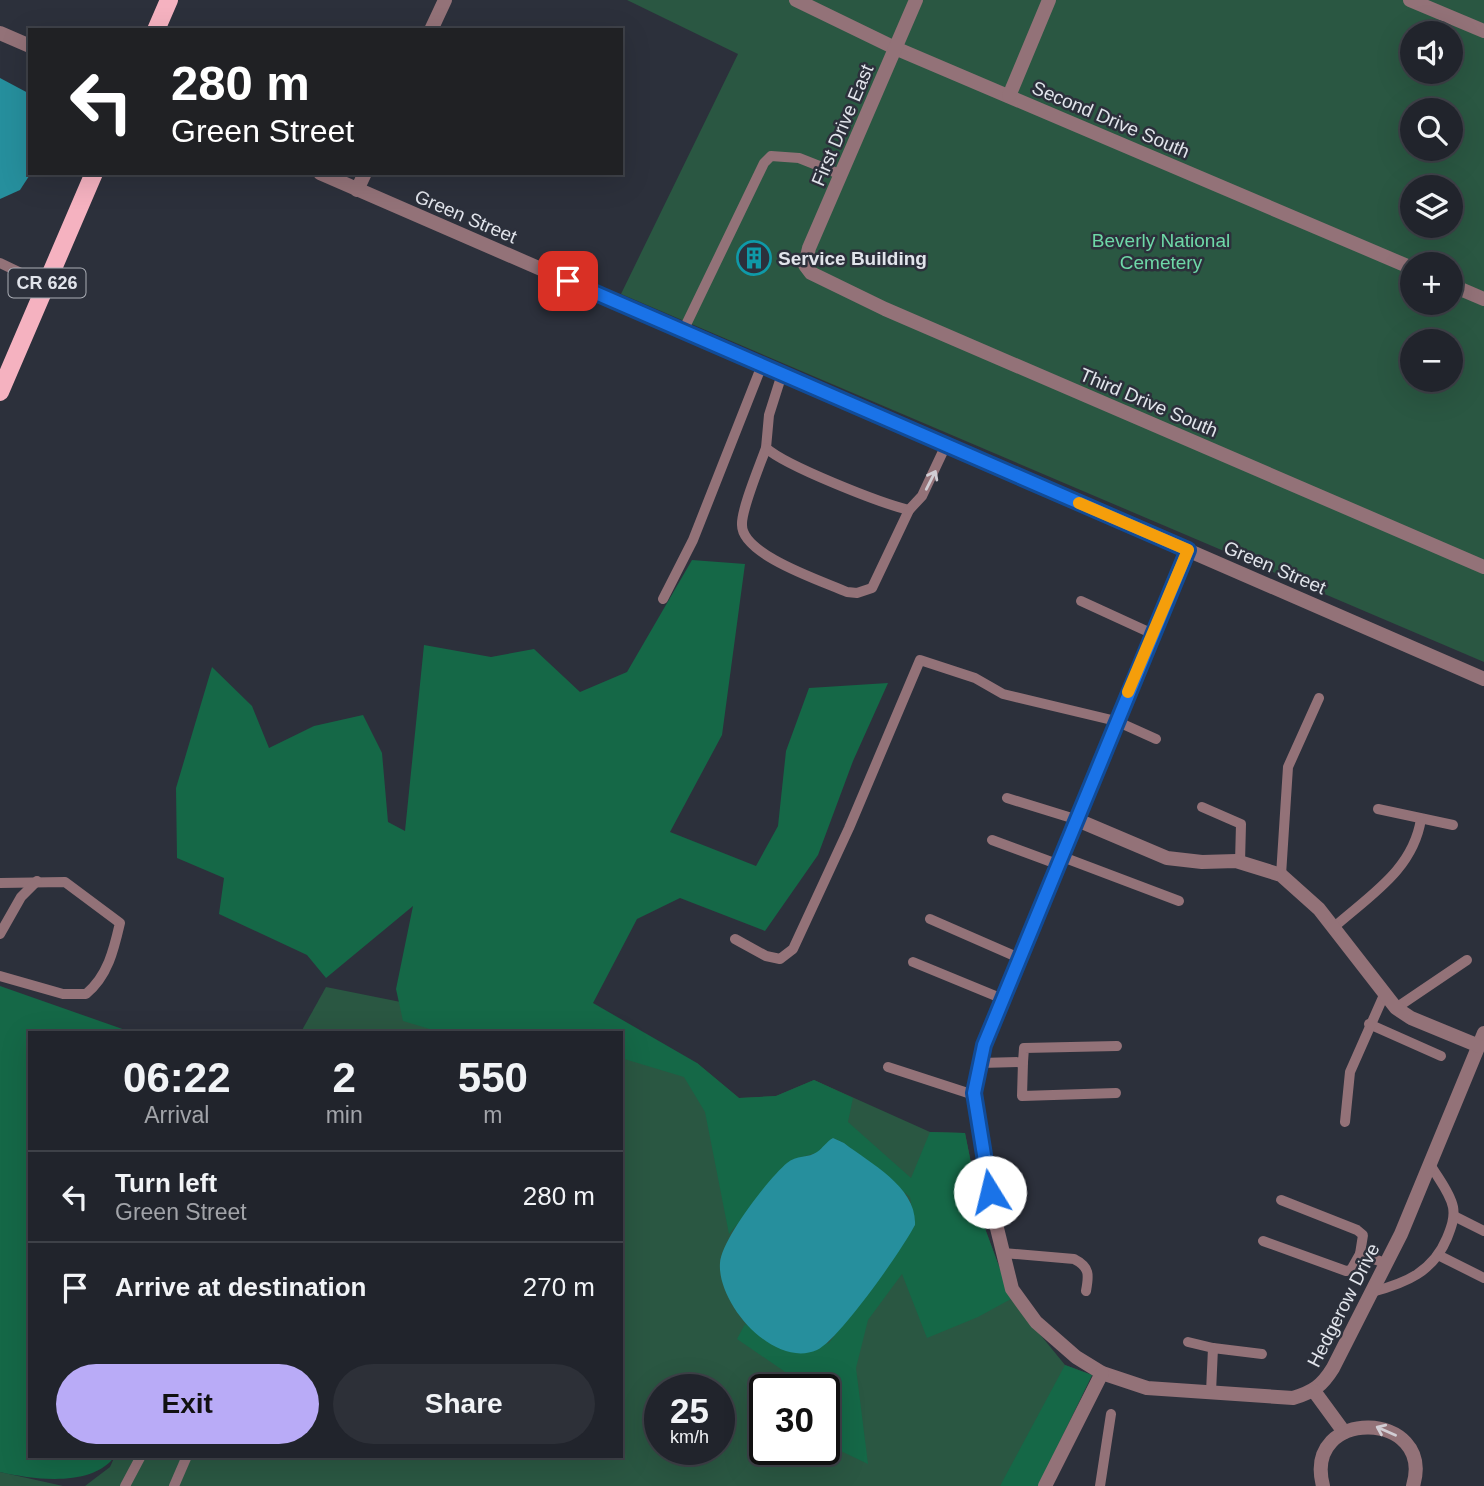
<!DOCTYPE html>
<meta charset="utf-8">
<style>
:root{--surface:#21242c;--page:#2d3038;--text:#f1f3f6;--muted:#a2a4a9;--line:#3e4148;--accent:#b9abf7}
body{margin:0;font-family:Arial,sans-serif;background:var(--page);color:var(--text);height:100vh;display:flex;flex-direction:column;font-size:26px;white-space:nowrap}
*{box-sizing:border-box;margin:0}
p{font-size:23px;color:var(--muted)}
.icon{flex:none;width:38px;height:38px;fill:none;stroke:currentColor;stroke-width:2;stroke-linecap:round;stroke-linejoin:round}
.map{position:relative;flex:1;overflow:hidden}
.panel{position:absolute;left:28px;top:1031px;width:595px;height:427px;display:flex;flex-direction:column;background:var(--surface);border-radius:0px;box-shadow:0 7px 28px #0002,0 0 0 2px var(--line)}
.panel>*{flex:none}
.top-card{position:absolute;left:28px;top:28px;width:595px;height:147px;border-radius:0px;box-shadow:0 7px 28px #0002,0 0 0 2px var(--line);background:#202124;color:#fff;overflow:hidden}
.fabs{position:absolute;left:1400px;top:21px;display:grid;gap:14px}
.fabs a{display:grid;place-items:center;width:63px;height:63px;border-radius:50%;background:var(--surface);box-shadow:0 7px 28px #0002,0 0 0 2px var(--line);font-size:35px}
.speed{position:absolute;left:644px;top:1374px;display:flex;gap:14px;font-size:35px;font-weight:700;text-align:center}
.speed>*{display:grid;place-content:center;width:91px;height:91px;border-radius:50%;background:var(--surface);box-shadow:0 7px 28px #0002,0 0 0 2px var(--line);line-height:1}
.speed small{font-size:18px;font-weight:400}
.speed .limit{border:4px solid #111;border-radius:10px;background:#fff;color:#111}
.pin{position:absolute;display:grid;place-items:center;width:60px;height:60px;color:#fff;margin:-30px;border-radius:14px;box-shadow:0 4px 10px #0006}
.me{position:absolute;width:77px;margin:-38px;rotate:351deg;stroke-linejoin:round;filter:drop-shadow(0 0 5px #0008)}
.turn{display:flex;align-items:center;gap:24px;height:147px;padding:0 28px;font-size:32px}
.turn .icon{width:91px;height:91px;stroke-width:2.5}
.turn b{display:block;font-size:49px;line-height:60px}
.eta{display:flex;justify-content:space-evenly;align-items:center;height:119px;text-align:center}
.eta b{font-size:42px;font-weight:700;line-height:49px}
.cta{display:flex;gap:14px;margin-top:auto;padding:14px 28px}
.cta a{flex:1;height:80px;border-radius:42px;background:var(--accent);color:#111;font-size:28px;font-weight:700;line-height:80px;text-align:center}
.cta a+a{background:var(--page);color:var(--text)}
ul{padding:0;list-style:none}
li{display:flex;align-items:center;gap:21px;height:91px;padding:0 28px;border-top:2px solid var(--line)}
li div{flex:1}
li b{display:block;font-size:26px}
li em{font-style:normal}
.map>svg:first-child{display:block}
</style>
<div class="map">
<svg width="1484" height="1486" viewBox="0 0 1484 1486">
<rect width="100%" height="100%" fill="#2c303b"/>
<g fill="#2a5742" fill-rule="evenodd">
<path d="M627,0H1484V662L621,294L738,54ZM1412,33H1451V72H1412ZM1412,110H1451V149H1412ZM1412,187H1451V226H1412ZM1412,264H1451V303H1412ZM1412,341H1451V380H1412Z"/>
<path d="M326,987L550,1032H301Z"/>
<path d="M621,1047L697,1063L739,1098L776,1096L814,1080L930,1132L965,1133L983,1223L1011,1299L1065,1365L1092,1375L1038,1486H85L110,1467L115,1456H621ZM660,1390H719V1449H660ZM765,1390H824V1449H765Z"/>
<path d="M0,1472L63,1486H0Z"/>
</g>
<g fill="#156847">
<path d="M692,560L745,564L722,735L670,832L756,866L778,826L786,751L809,688L888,683L853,761L818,855L765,931L680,898L637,919L593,1003L697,1063L739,1098L776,1096L814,1080L853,1098L848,1122L911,1178L930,1132L965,1133L983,1223L1011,1299L978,1317L927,1338L902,1274L868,1320L856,1368L868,1464L824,1443V1390L790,1389L794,1378L737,1339L745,1324L786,1351L829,1343L915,1225L910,1197L844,1143L833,1138L819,1152L792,1160L729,1234L705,1112L684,1077L621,1058V1032H440L403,1021L396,989L413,906L326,978L307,955L219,914L224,878L177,858L176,788L212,667L252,706L269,748L314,726L363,715L382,753L388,822L405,831L424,645L491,657L534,649L580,692L627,672Z"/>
<path d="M0,986L131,1032H30V1456H115C94,1486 39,1481 0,1472Z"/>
<path d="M1065,1365L1092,1375L1038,1486H1000Z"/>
</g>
<g fill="#268f9d">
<path d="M0,78L30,94L31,173L20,190L0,199Z"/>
<path d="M833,1138L844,1143C871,1164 917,1187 915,1225C902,1250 839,1340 817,1350C774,1369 717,1304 720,1263C721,1240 769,1178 787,1163C796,1155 809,1158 817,1152C823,1148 826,1142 833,1138Z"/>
</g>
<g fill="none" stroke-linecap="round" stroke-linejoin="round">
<g stroke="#937278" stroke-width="10">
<path d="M0,263L46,285"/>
<path d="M683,331L764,163L771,156L799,158L842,175"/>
<path d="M782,374L769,415L766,448C786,466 880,503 909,510"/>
<path d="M766,448C760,465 741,510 742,525C742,555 822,581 847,592L857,593L872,588L909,510L922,496L946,445"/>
<path d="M663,599L693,540L762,365"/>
<path d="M1081,601L1153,634"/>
<path d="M1007,798L1075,819"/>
<path d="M1202,807L1241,824L1240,862"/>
<path d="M1378,809L1453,825"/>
<path d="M992,840L1057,864"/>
<path d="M1060,856L1179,901"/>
<path d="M1281,875L1288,767L1319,698"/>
<path d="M0,883L65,882L120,923C114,949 108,976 86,994H63L0,976"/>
<path d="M930,919L1019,958"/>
<path d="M1333,928C1370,895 1413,870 1421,819"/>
<path d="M0,934L21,897L37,881"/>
<path d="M735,939L766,956L780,959L793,949L849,828L920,660L975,678L1003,694L1116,721L1156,739"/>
<path d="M913,962L1003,999"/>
<path d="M1396,1008L1467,960"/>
<path d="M1369,1024L1441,1056"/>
<path d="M1023,1062L1022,1096L1116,1093"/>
<path d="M980,1063L1023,1062L1024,1048L1117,1046"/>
<path d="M888,1067L974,1095"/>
<path d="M1345,1122L1350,1072L1384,995"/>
<path d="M1281,1200L1357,1230L1363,1235L1360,1254"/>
<path d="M1454,1216L1484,1231"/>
<path d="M1263,1241L1346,1271L1351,1270L1360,1254L1385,1263"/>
<path d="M1003,1253L1074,1259C1090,1267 1089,1275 1086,1291"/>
<path d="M1440,1256L1484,1278"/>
<path d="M1372,1292C1406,1283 1433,1272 1447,1238C1451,1228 1455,1218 1453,1207C1450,1192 1437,1177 1430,1164"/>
<path d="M1188,1342L1213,1348"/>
<path d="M1211,1392L1213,1348L1262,1354"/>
<path d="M125,1486L141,1456"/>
<path d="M174,1486L187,1456"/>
<path d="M1100,1486L1111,1414"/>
</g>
<g stroke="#937278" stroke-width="14">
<path d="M796,0L895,48L1412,268"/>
<path d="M916,0L809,248L805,265L811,273L885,309L1484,567"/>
<path d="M1410,0L1484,31"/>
<path d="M431,30L445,0"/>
<path d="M0,33L30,46"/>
<path d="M1009,96L1049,0"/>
<path d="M320,173L1484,679"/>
<path d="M357,190L365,173"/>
<path d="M1451,285L1484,299"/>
<path d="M1188,550L984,1045L974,1093L994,1216L1012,1289L1036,1322L1076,1357L1102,1373L1147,1388L1293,1398C1313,1392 1322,1386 1333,1368L1401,1234L1484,1033"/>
<path d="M1075,819L1167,858L1202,862L1236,861L1281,875L1319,909L1396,1008L1411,1018L1479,1046"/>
<path d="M1314,1391L1344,1432"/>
<path d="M1045,1486L1102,1373"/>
<path d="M1323,1486C1302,1406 1436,1410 1413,1486"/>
</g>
<g stroke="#f5b2c0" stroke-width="18">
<path d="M156,30L169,0"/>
<path d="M0,392L94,173"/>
</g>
</g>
<defs><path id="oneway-shaft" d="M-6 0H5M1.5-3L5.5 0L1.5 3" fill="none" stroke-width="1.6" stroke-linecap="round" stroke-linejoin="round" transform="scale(1.75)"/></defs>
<g stroke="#d1cdd4">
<use href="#oneway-shaft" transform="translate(931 480) rotate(-63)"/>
<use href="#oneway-shaft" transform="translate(1386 1431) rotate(-156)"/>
</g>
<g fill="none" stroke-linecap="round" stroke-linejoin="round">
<g stroke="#114b97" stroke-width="18">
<path id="route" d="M568,281L1188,550L984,1045L974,1093L990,1192"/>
</g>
<use href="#route" stroke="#1a73e8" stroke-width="12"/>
<path stroke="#f59e0b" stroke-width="12" d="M1079,503L1188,550L1128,692"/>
</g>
<defs>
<g id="building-ring" transform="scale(1.75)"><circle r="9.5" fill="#2c303b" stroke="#0f9aa8" stroke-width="1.5"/><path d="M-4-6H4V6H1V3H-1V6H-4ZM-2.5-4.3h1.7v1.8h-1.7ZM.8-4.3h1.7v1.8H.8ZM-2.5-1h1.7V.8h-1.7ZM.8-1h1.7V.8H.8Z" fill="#0f9aa8"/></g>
</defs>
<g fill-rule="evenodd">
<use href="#building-ring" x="754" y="258"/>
</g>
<g text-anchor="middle" stroke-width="5" stroke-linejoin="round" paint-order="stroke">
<rect fill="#2c303b" stroke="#abaeb6" stroke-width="2" x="8.5" y="268.5" width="77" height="29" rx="5"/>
<g font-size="18" font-weight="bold" fill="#e1e4eb">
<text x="47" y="289">CR 626</text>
</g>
<g font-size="19" fill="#e1e4eb" stroke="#2c303b">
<text transform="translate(1111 119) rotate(23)" y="7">Second Drive South</text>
<text transform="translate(842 125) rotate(-67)" y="7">First Drive East</text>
<text transform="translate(466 216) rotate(23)" y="7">Green Street</text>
<text transform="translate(1149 402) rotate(23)" y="7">Third Drive South</text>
<text transform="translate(1275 567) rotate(23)" y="7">Green Street</text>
<text transform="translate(1343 1305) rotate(-63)" y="7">Hedgerow Drive</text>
</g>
<g font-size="19" fill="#6ed8a7" stroke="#2c303b">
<text x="1161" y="247">Beverly National<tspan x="1161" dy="22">Cemetery</tspan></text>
</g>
<g font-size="19" font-weight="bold" fill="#e1e4eb" stroke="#2c303b" text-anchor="start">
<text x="778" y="265">Service Building</text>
</g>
</g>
</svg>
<div class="fabs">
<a><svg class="icon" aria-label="sound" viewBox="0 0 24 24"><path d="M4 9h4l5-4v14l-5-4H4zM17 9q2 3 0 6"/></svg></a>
<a><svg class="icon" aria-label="search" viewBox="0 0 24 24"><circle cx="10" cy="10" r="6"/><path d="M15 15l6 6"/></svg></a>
<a><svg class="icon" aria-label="layers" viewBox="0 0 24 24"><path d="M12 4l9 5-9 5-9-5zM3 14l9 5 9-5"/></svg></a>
<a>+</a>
<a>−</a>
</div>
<div class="speed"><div>25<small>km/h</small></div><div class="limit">30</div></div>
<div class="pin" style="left:568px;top:281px;background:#d93025"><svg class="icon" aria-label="arrive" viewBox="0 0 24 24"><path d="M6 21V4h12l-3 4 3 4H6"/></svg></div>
<svg class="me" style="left:990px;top:1192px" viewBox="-20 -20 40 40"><circle r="19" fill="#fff"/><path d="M0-13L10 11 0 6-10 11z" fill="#1a73e8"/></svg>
<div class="top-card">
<div class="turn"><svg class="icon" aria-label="left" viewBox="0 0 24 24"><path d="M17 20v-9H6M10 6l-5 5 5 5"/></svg><div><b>280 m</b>Green Street</div></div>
</div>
<section class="panel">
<div class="eta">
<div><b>06:22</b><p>Arrival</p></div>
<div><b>2</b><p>min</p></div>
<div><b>550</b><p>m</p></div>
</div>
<ul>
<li><svg class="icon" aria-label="left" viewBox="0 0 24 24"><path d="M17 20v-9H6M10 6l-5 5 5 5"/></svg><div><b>Turn left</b><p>Green Street</p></div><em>280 m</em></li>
<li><svg class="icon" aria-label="arrive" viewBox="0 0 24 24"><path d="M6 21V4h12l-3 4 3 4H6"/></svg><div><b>Arrive at destination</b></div><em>270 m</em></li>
</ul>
<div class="cta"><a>Exit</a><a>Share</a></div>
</section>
</div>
